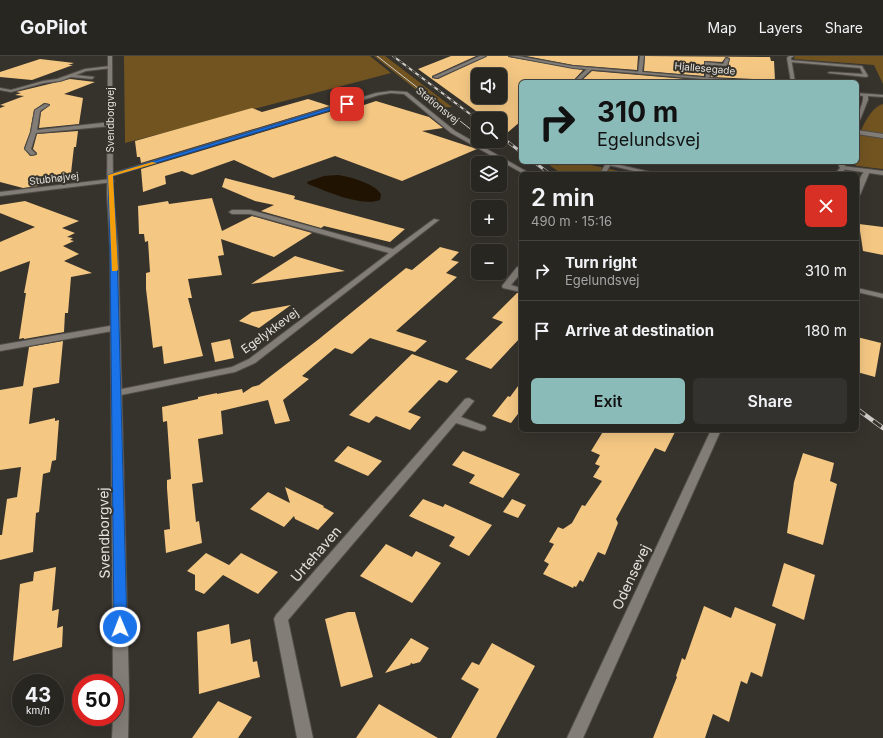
<!DOCTYPE html>
<meta charset="utf-8">
<style>
:root{--surface:#282621;--page:#34322e;--text:#f1f3f6;--muted:#a5a5a5;--line:#44433f;--accent:#8bbbb9}
body{margin:0;font-family:Inter,sans-serif;background:var(--page);color:var(--text);height:100vh;display:flex;flex-direction:column;font-size:15px;white-space:nowrap}
*{box-sizing:border-box;margin:0}
p{font-size:13px;color:var(--muted)}
.icon{flex:none;width:22px;height:22px;fill:none;stroke:currentColor;stroke-width:2;stroke-linecap:round;stroke-linejoin:round}
.map{position:relative;flex:1;overflow:hidden}
.drawer{position:absolute;left:519px;top:116px;width:340px;height:260px;display:flex;flex-direction:column;background:var(--surface);border-radius:6px;box-shadow:0 4px 16px #0002,0 0 0 1px var(--line)}
.drawer>*{flex:none}
.top-card{position:absolute;left:519px;top:24px;width:340px;height:84px;border-radius:6px;box-shadow:0 4px 16px #0002,0 0 0 1px var(--line);background:#8bbbb9;color:#111;overflow:hidden}
.tools{position:absolute;left:471px;top:12px;display:grid;gap:8px}
.tools a{display:grid;place-items:center;width:36px;height:36px;border-radius:6px;background:var(--surface);box-shadow:0 4px 16px #0002,0 0 0 1px var(--line);font-size:20px}
.speed{position:absolute;left:12px;top:618px;display:flex;gap:8px;font-size:20px;font-weight:700;text-align:center}
.speed>*{display:grid;place-content:center;width:52px;height:52px;border-radius:50%;background:var(--surface);box-shadow:0 4px 16px #0002,0 0 0 1px var(--line);line-height:1}
.speed small{font-size:10px;font-weight:400}
.speed .limit{border:6px solid #d22;background:#fff;color:#111}
.pin{position:absolute;display:grid;place-items:center;width:34px;height:34px;color:#fff;margin:-17px;border-radius:8px;box-shadow:0 2px 6px #0006}
.me{position:absolute;width:44px;margin:-22px;rotate:359deg;stroke-linejoin:round;filter:drop-shadow(0 0 3px #0008)}
.turn{display:flex;align-items:center;gap:14px;height:84px;padding:0 12px;font-size:18px}
.turn .icon{width:52px;height:52px;stroke-width:2.5}
.turn b{display:block;font-size:28px;line-height:34px}
.round{display:grid;place-items:center;flex:none;width:42px;height:42px;border-radius:6px;background:var(--page)}
.headline{display:flex;align-items:center;justify-content:space-between;height:68px;padding:0 12px}
h1{font-size:24px;font-weight:600;line-height:30px}
.primary-button{display:flex;gap:8px;margin-top:auto;padding:8px 12px}
.primary-button a{flex:1;height:46px;border-radius:6px;background:var(--accent);color:#111;font-size:16px;font-weight:600;line-height:46px;text-align:center}
.primary-button a+a{background:var(--page);color:var(--text)}
ul{padding:0;list-style:none}
li{display:flex;align-items:center;gap:12px;height:60px;padding:0 12px;border-top:1px solid var(--line)}
li div{flex:1}
li b{display:block;font-size:15px}
li em{font-style:normal}
header{display:flex;align-items:center;gap:24px;box-sizing:border-box;height:56px;padding:0 20px;background:var(--surface);border-bottom:1px solid var(--line)}
header strong{font-size:19px}
nav{display:flex;gap:22px;margin-inline-start:auto;font-size:14px}
.map>svg:first-child{display:block}
</style>
<header>
<strong>GoPilot</strong>
<nav><a>Map</a><a>Layers</a><a>Share</a></nav>
</header>
<div class="map">
<svg width="883" height="682" viewBox="0 0 883 682">
<rect width="100%" height="100%" fill="#36322c"/>
<g fill="#725421">
<path d="M124,0H370L391,17L125,87Z"/>
<path d="M374,0H385L452,51L439,52Z"/>
<path d="M795,0H883V28L874,9L794,3Z"/>
<path d="M883,48V113L857,110L850,106H857C857,101 857,95 857,90C858,77 870,51 883,48Z"/>
<path d="M545,106H577L633,118H562Z"/>
</g>
<path fill="#201301" d="M337,119C349,120 375,128 381,138L380,144C361,151 326,135 308,128L307,126L324,120Z"/>
<g fill="#f4c783" fill-rule="evenodd">
<path d="M451,0H476L432,20V22L438,23L487,0H508L509,1L583,14L572,26H553L538,24L533,26H521V65L500,83V63H487L418,13ZM478,19H500V41H478Z"/>
<path d="M526,0H638L637,14L573,9Z"/>
<path d="M645,0L770,1L771,5H774L775,24L711,21L710,11H728L730,2L726,1L722,6L704,5V20L644,15Z"/>
<path d="M40,3L74,7L68,9H73L32,24L0,21V16Z"/>
<path d="M592,15L639,19L720,26H580Z"/>
<path d="M70,23L95,26L64,38L83,42L79,68L39,72L41,56L50,49L49,48L44,47L34,54L30,76L24,92L30,100L36,99L37,97L33,93L37,78L78,75L76,91H74L71,117L38,130L23,132L0,126V52L5,50L0,49L24,40L15,39L21,37L16,36Z"/>
<path d="M308,43L330,50L141,107L140,101H137L135,85L252,52L262,56Z"/>
<path d="M376,45L429,61L443,72L422,75L477,93L402,125L335,100L273,122L234,104L192,119L182,115L165,120L166,128L143,136L141,113L339,53L346,55Z"/>
<path d="M225,122L295,140L294,143L405,173L390,186L324,170L321,172L261,155L274,149L255,145L222,131Z"/>
<path d="M212,142L222,175L252,160L312,177L274,201L221,183L224,199L218,200L222,219L188,223L192,242H188L203,300L164,308L162,290L153,292L146,233V217L150,216L148,185L145,186L144,178H139L138,150L168,145L169,148Z"/>
<path d="M25,145L79,165L62,172L75,177L67,181L73,182L70,184L74,185L63,190L79,198L64,205L92,217L71,221L68,257H65L64,276L24,283V282L19,283L26,237H24L30,205L0,216V186L35,171L0,157V149Z"/>
<path d="M859,168L883,171V199L863,195Z"/>
<path d="M440,191L459,196L451,204L459,206L446,217L457,221L396,275L427,285L415,296L370,282L352,298L335,292L302,320L309,323L283,344L290,365L275,368L268,344L221,355L223,378L198,383L203,426L192,428L196,466L199,465L202,487L166,497L164,474L170,473L167,432V424L171,423L167,365L163,366L162,351L198,343V341L217,337V338L242,333L243,337L252,331L259,329L319,283L406,212L412,214Z"/>
<path d="M295,200L345,215L251,228Z"/>
<path d="M517,237H521V281L491,313L465,303L503,266L492,262Z"/>
<path d="M291,249L259,272L239,265L252,256Z"/>
<path d="M857,281L881,287L875,321L857,316Z"/>
<path d="M230,283L234,302L215,306L211,287Z"/>
<path d="M63,285L59,327L33,332L29,368L55,362V365L59,364L56,404L52,405L50,416L43,418L39,456L36,457L33,496L0,504V479H2L7,443L17,441L21,411L0,414V334L23,330L29,291Z"/>
<path d="M412,298L458,315L447,327L439,324L408,356L421,361L410,374L376,360L369,367L349,359Z"/>
<path d="M521,326V354L511,367L492,360L508,340L510,341Z"/>
<path d="M604,374H676L665,396L655,392L616,463L618,467L605,499L598,496L583,526L580,524L576,531L574,530L573,532L543,518L549,508L544,505L554,488L549,486L558,471L563,473L572,467L582,449L585,450L602,425L593,421L600,410L595,408L600,399L591,395Z"/>
<path d="M348,390L382,405L368,420L334,405Z"/>
<path d="M463,395L520,418L503,442L469,427L475,419L452,409Z"/>
<path d="M803,397L834,407L830,425L837,428L823,489L787,477L794,426Z"/>
<path d="M285,431L324,450L323,451L334,457L318,474L295,463L294,460L284,471L250,453L268,436L290,447Z"/>
<path d="M423,443L443,451L445,448L492,469L469,500L449,490L455,481L409,460Z"/>
<path d="M512,443L526,449L518,462L503,456Z"/>
<path d="M386,488L412,501L416,495L441,507L412,547L360,520Z"/>
<path d="M206,497L229,509L241,497L278,516L258,538L223,519L204,538L195,534V519L187,515Z"/>
<path d="M784,507L815,519L804,564L772,550Z"/>
<path d="M56,511L52,555L59,553L57,572L63,570L62,591L13,605L20,528L33,525L34,516Z"/>
<path d="M704,550L731,562L735,551L776,568L762,621L751,616L747,628L741,625L729,666L713,658L705,682H653L677,621L676,620L682,602L685,604Z"/>
<path d="M348,556H355L373,621L341,631L325,563Z"/>
<path d="M229,568L231,588L250,583L253,606L257,605L260,621L199,638L197,576Z"/>
<path d="M411,582L429,592L420,606L413,608L411,607L410,609L385,617Z"/>
<path d="M492,587L535,610L496,682H451L479,633L461,623L472,606L479,609Z"/>
<path d="M218,645L252,661L238,682H192Z"/>
<path d="M379,648L438,682H356Z"/>
</g>
<g fill="none" stroke-linecap="round" stroke-linejoin="round">
<g stroke="#514d49" stroke-width="2">
<g id="lane">
<path d="M789,4L862,10L868,20L866,21L828,17L830,16L863,18L860,12L790,6Z"/>
<path d="M110,10L112,12L86,15L76,19L94,21L92,23L71,21L60,25L44,27L11,36L0,34V32L11,34L43,25L57,23L85,13Z"/>
<path d="M857,74L883,78V82L857,78Z"/>
<path d="M608,106L611,108L607,115L610,118H603L601,116L606,107Z"/>
<path d="M867,113L870,115L860,139L857,141C857,132 859,118 867,113Z"/>
</g>
</g>
<g stroke="#514d49" stroke-width="2">
<g id="street">
<path d="M480,0H486L437,22L433,21Z"/>
<path d="M640,0H644L642,17L640,18L638,17Z"/>
<path d="M789,0H794L791,2L795,26H791L787,2Z"/>
<path d="M726,2L729,3L727,10L708,9L710,21L706,22L705,6L723,8Z"/>
<path d="M588,12L592,13L578,26H573Z"/>
<path d="M391,35L407,36L455,75L531,118H524L451,77L404,38L391,37L379,39L112,120L107,119L376,37Z"/>
<path d="M45,48L49,49L40,55L37,74L111,66L114,68L111,70L36,77L31,93L36,98L31,99L25,93L31,76L35,54Z"/>
<path d="M595,106H607L659,118H647Z"/>
<path d="M843,110L883,115V119L841,113V111Z"/>
<path d="M111,123L114,125L113,126L0,140V136Z"/>
<path d="M250,154L393,193L434,163L439,164L255,307L235,316L116,340L112,339L111,337L112,335L232,311L249,303L389,197L250,158H232L229,156L232,154Z"/>
<path d="M517,211H521V217L511,229L521,232V236L503,232L502,230Z"/>
<path d="M857,232L883,238V242L857,236Z"/>
<path d="M115,269L118,270L119,272L118,274L0,295V289Z"/>
<path d="M469,342L474,345L461,361L485,370L486,372L485,374L481,375L456,367L288,564L313,682H297L274,563L276,559L465,343Z"/>
</g>
</g>
<g stroke="#514d49" stroke-width="2">
<g id="secondary">
<path d="M108,0H112L113,138L118,192L129,634L128,682H112L113,661H115V627H113L110,192L107,138Z"/>
<path d="M509,0H518L573,10L757,26H738L573,12Z"/>
<path d="M857,37L883,39V41L868,40V44L860,64L857,66C857,56 864,48 863,40L857,39Z"/>
<path d="M837,106H843L846,112L841,118H835L840,112Z"/>
<path d="M711,374H721L583,682H567Z"/>
</g>
</g>
<use href="#lane" fill="#827d76" fill-rule="evenodd"/>
<use href="#street" fill="#827d76" fill-rule="evenodd"/>
<use href="#secondary" fill="#827d76" fill-rule="evenodd"/>
<path stroke="#cfcdc9" stroke-width="1" d="M377,0L478,79"/>
<g stroke="#cfcdc9" stroke-width="2">
<path id="rail-far2" d="M393,0L478,64"/>
</g>
<g stroke="#cfcdc9" stroke-width="3">
<g id="rail-far1">
<path d="M500,80L521,96"/>
<path d="M534,106L550,118"/>
</g>
</g>
<g stroke="#cfcdc9" stroke-width="4.5">
<path id="rail" d="M857,353L883,372"/>
</g>
<use href="#rail-far2" stroke="#36322c" stroke-width="1.5" stroke-dasharray="4" stroke-linecap="butt"/>
<use href="#rail-far1" stroke="#36322c" stroke-width="2" stroke-dasharray="5.5" stroke-linecap="butt"/>
<use href="#rail" stroke="#36322c" stroke-width="3" stroke-dasharray="10" stroke-linecap="butt"/>
</g>
<path fill="#1a73e8" stroke="#114b97" d="M346,47L350,48L113,120L117,192L127,571L125,575L120,577L116,575L114,571L110,192L108,119Z"/>
<path fill="#f59e0b" d="M152,106L157,107L113,120L118,213L117,215H112L108,119Z"/>
<g text-anchor="middle" stroke-width="4" stroke-linejoin="round" paint-order="stroke">
<g font-size="10" fill="#e4e2de" stroke="#36322c">
<text transform="translate(705 12) rotate(5)" y="4">Hjallesegade</text>
<text transform="translate(438 49) rotate(39)" y="4">Stationsvej</text>
<text transform="translate(110 64) rotate(-90)" y="4">Svendborgvej</text>
<text transform="translate(54 122) rotate(-7)" y="4">Stubhøjvej</text>
</g>
<g font-size="12" fill="#e4e2de" stroke="#36322c">
<text transform="translate(270 275) rotate(-36)" y="4">Egelykkevej</text>
</g>
<g font-size="14" fill="#e4e2de" stroke="#36322c">
<text transform="translate(104 477) rotate(-91)" y="5">Svendborgvej</text>
<text transform="translate(316 498) rotate(-49)" y="5">Urtehaven</text>
<text transform="translate(631 521) rotate(-65)" y="5">Odensevej</text>
</g>
</g>
</svg>
<div class="tools">
<a><svg class="icon" aria-label="sound" viewBox="0 0 24 24"><path d="M4 9h4l5-4v14l-5-4H4zM17 9q2 3 0 6"/></svg></a>
<a><svg class="icon" aria-label="search" viewBox="0 0 24 24"><circle cx="10" cy="10" r="6"/><path d="M15 15l6 6"/></svg></a>
<a><svg class="icon" aria-label="layers" viewBox="0 0 24 24"><path d="M12 4l9 5-9 5-9-5zM3 14l9 5 9-5"/></svg></a>
<a>+</a>
<a>−</a>
</div>
<div class="speed"><div>43<small>km/h</small></div><div class="limit">50</div></div>
<div class="pin" style="left:347px;top:48px;background:#d93025"><svg class="icon" aria-label="arrive" viewBox="0 0 24 24"><path d="M6 21V4h12l-3 4 3 4H6"/></svg></div>
<svg class="me" style="left:120px;top:571px" viewBox="-20 -20 40 40"><circle r="17" fill="#1a73e8" stroke="#fff" stroke-width="3"/><path d="M0-11L8 9 0 5-8 9z" fill="#fff"/></svg>
<div class="top-card">
<div class="turn"><svg class="icon" aria-label="right" viewBox="0 0 24 24"><path d="M7 20v-9h11M14 6l5 5-5 5"/></svg><div><b>310 m</b>Egelundsvej</div></div>
</div>
<section class="drawer">
<div class="headline"><div><h1>2 min</h1><p>490 m · 15:16</p></div><a class="round" style="background:#d93025;color:#fff"><svg class="icon" aria-label="close" viewBox="0 0 24 24"><path d="M6 6l12 12M18 6L6 18"/></svg></a></div>
<ul>
<li><svg class="icon" aria-label="right" viewBox="0 0 24 24"><path d="M7 20v-9h11M14 6l5 5-5 5"/></svg><div><b>Turn right</b><p>Egelundsvej</p></div><em>310 m</em></li>
<li><svg class="icon" aria-label="arrive" viewBox="0 0 24 24"><path d="M6 21V4h12l-3 4 3 4H6"/></svg><div><b>Arrive at destination</b></div><em>180 m</em></li>
</ul>
<div class="primary-button"><a>Exit</a><a>Share</a></div>
</section>
</div>
